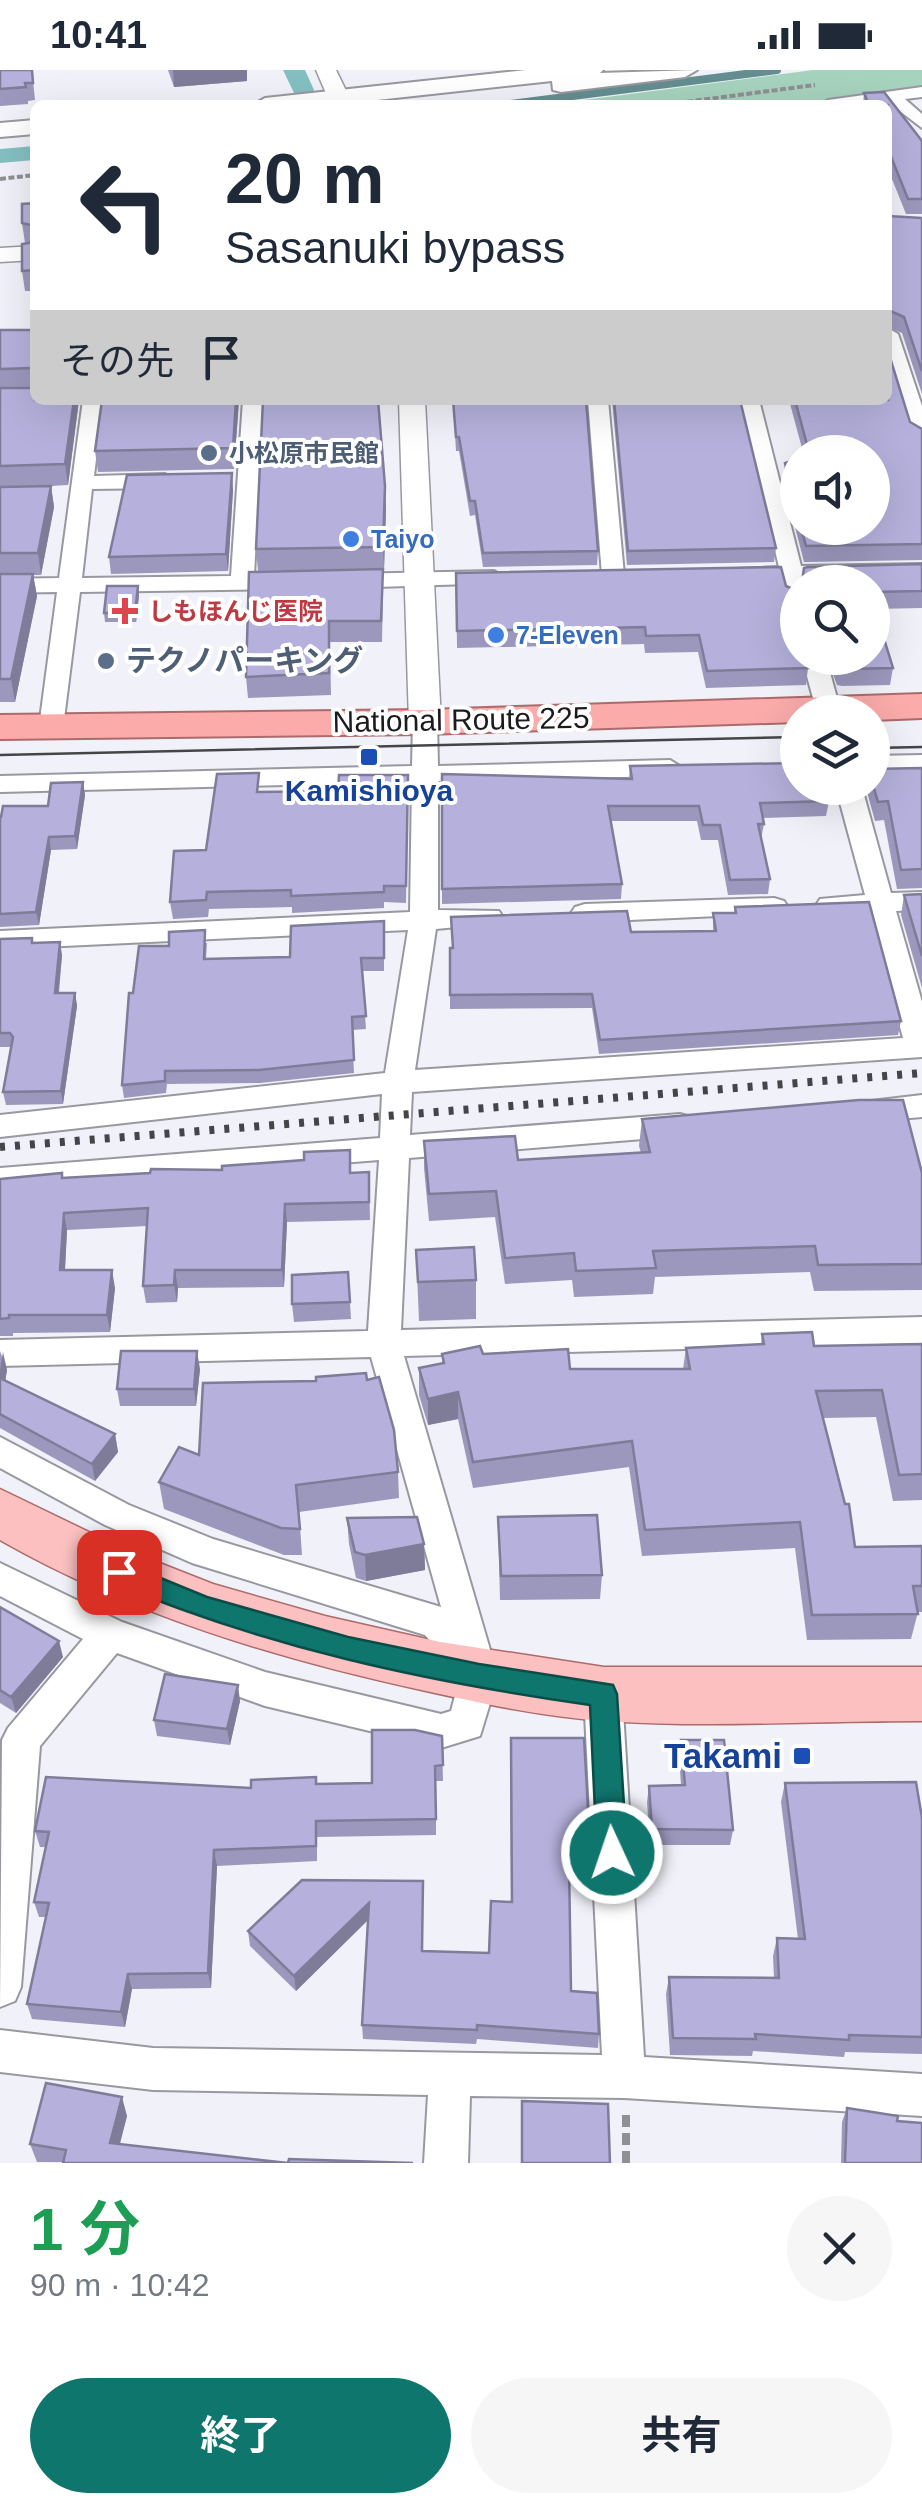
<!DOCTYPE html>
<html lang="ja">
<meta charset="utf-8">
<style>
:root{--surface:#fff;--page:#f6f6f7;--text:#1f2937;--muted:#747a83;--accent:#0f766e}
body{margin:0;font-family:Arial,"Noto Sans JP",sans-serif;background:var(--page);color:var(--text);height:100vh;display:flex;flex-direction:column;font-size:38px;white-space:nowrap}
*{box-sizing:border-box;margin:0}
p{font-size:32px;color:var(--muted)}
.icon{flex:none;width:55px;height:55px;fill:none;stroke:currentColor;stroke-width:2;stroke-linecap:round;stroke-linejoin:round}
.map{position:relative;height:2093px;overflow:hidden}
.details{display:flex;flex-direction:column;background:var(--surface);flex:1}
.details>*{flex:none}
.banner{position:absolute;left:30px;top:30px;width:862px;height:305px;border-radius:15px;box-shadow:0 10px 40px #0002;background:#fff;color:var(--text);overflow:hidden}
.tools{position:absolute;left:780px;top:365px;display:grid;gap:20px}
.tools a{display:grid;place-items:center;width:110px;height:110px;border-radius:50%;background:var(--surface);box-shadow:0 10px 40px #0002;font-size:50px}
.pin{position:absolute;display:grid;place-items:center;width:85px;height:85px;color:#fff;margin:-42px;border-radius:20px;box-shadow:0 5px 15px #0006}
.me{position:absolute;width:110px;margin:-55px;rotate:357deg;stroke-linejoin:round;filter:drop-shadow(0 0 8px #0008)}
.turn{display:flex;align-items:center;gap:35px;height:210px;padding:0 30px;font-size:45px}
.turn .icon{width:130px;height:130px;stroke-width:2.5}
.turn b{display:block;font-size:70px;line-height:85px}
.then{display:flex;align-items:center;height:95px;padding:0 30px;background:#0003;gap:20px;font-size:38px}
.round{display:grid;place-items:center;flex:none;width:105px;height:105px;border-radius:52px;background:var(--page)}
.head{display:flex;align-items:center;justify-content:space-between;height:170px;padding:0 30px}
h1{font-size:60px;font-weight:700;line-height:75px;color:#1e9e55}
.action{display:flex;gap:20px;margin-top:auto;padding:20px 30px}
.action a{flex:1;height:115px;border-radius:60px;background:var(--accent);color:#fff;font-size:40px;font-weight:700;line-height:115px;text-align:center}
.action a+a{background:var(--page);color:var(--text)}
.status{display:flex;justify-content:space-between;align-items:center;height:70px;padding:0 50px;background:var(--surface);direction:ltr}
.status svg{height:28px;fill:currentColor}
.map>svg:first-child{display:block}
</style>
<div class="status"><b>10:41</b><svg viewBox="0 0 49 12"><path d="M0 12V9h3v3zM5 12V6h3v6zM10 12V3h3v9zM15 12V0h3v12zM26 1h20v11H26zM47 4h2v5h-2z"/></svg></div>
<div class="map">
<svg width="922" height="2093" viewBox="0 0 922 2093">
<rect width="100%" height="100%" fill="#f1f1f9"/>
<path fill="#a6d3be" d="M813,0H922V17L796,35H546Z"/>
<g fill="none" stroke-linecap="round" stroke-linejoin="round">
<path stroke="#648e90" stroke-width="8" d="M502,35L777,0"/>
<g fill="#84c0c1" fill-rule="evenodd">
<path d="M283,0H305L314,20L311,25H295Z"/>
<path d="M35,76V90L0,93V79Z"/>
</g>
<g stroke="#9998a0" stroke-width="4">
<g id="minor">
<path d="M922,17V27L905,29L922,44V58L888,32L820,35L828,30Z"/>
<path d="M888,258L898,264L922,336V373L911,367L888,293Z"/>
<path d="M83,330H103L94,406L165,404L176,411L165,418L92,419L82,508L231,506L243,330H263L254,506L289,505L301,512L289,519L80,522L63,657L51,664L39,657L57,522L0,523V509L59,508Z"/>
<path d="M588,330H608L624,505L613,512L602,505Z"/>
<path d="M739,330H759L801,496L922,494V508L805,510L798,512V536L786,529L782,510L737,509L734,504L737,499L779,497Z"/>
<path d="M494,501L506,508L502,513L345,518L333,511L345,504Z"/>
<path d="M802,588H826L840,639L838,642H818L816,639Z"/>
<path d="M425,645L437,652L438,696L670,690L683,698L670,706L438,711V840L499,841L503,847L499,853L436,859L415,1000L903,968L869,842L820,841L816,835L820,829L865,825L836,718H862L891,823L922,822V840L896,841L922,932V987L412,1022L410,1065L680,1044L691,1047L695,1055L691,1063L680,1066L409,1088L401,1260L922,1247V1273L404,1286L498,1607L480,1666L441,1678L265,1636L117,1583L40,1676L21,1917L15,1931L0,1937L2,1670L8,1658L83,1569L0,1526V1493L122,1552L265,1602L441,1644L451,1641L460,1607L425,1565L192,1493L105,1455L0,1398V1367L129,1435L213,1469L441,1537L371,1287L0,1296V1270L368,1261L379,1090L0,1120V1098L380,1068L382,1024L0,1067V1045L385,1003L408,860L0,879V861L410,842L412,712L0,722V706L412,696L413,652Z"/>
<path d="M922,685V701L872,702V686Z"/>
<path d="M774,828L784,831L788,837L784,843L585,852L575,849L571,843L575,837L585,834Z"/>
<path d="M922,1025V1047L865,1052L854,1049L850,1041L854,1033Z"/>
<path d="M603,1607L616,1612L622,1624L644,1987L922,2004V2046L624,2028L470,2026L468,2093H424L428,2025L153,2020L0,2002V1960L153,1978L602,1985L584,1624L590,1612Z"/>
</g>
</g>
<g stroke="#9998a0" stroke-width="3">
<g id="tertiary">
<path d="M316,0H336L353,35H331Z"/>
<path d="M35,176V190L0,192V178Z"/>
<path d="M399,330H425L441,652L436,659H414L409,652Z"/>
</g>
</g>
<g stroke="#9998a0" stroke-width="4">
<g id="secondary">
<path d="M526,0H603L600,3L697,0L685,7L561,22L553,20L552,11L331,35H253L265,28Z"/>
<path d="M35,50V64L0,67V53Z"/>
</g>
</g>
<g stroke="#ab6b6b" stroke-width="3">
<path id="primary" d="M0,1419L124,1479L213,1514L325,1546L440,1572L604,1597H922V1651C816,1651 710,1658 605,1651C545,1647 484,1634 426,1621C278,1589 132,1545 0,1470Z"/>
</g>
<g stroke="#ab6b6b" stroke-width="4">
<path id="trunk" d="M922,624V648L872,650V642H798V652L425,664L0,669V645L425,640Z"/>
</g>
<g stroke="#8f8f94" stroke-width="4" stroke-dasharray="6 2.5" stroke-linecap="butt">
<path d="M662,35L815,15"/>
<path d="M0,109L35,105"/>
</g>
<path stroke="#8f8f94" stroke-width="8" stroke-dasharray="12 6" stroke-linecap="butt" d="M626,2045V2093"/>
<use href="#minor" fill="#fff" fill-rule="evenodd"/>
<use href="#tertiary" fill="#fff" fill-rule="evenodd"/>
<use href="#secondary" fill="#fff" fill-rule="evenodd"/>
<use href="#primary" fill="#fbc0bf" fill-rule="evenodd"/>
<use href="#trunk" fill="#faabaa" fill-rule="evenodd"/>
<g stroke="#454549" stroke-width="2.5">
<path d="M872,678L922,677"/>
<path d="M0,685L798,667"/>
</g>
<path stroke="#454549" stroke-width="8" stroke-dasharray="5 10" stroke-linecap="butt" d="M0,1077L922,1003"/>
</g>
<g fill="#9c98bd">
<path d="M0,0H32L35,30L28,31V34L0,36Z"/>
<path d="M168,0H247V11L174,17Z"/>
<path d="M884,22L922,71V144H906L888,99V35H863L864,23Z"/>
<path d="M35,133V221H25L22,201L28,173H25L22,153Z"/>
<path d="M888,146L922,148V324L902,263L888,257Z"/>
<path d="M35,249V330H79L68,415L51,416L54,437L41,505H33L37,526L15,632H0V260H32Z"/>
<path d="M239,330L234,399L98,402L95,381Z"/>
<path d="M453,330L598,481L597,495L483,497L475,445L470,446L459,381H456Z"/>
<path d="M612,330H740L776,478L774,492L627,495Z"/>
<path d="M789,330H888L910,352L922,359V490L804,492L783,410L785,393L798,389V458H872V382H803Z"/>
<path d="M233,420L228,501L111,504L109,487Z"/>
<path d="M386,438L384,499L258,501L256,479Z"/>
<path d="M922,494V538L875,539L893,598L890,615L842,616L837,615L827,588H872V512Z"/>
<path d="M249,502L383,521L382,572H330L331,625L248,628L246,607Z"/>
<path d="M456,503L798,588L808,598L806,615L706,618L698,582L645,583L644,574L457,578Z"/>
<path d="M138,516L139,525L136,552H105L104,543Z"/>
<path d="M630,696L829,731L826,746L763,748L764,754L761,769L770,809L768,824L728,825L718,770H701L697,751H611L622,814L621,829L442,834V704L629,709Z"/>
<path d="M922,698V818L897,819L884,750L875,751L866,718H872V699Z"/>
<path d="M408,705L406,833L384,832V838L292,843V837L209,839L208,847L173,849L170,832L206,780L260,722L338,721Z"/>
<path d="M83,712L85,725L77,779L51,780L39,855L0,857V747L48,736Z"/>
<path d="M922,824V918L901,845L904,825Z"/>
<path d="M735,837L901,951L898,965L599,984L592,938L450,939V878L631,862L713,861V843H734Z"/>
<path d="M384,851V901H362L366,959L352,960L354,1003L260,1013L167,1014L166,1023L124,1028L122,1015L133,923L169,876L207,873L206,889L290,887Z"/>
<path d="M0,869L33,873L62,885L59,923H75L77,936L63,1034L6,1035L3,1022L11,977H0Z"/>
<path d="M642,1049L922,1103V1220L814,1221L810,1202L655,1207L653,1224L574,1227L572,1210L505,1214L495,1147L429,1151L424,1098V1071L518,1090L641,1083L639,1076Z"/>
<path d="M369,1102L370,1150L287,1152L284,1217L178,1218L177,1232L146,1233L143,1216L147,1156L67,1160L65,1200L115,1218L110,1262L13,1263V1266H0V1109L62,1103L63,1107Z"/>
<path d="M416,1180L476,1210V1249L419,1251Z"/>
<path d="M348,1202L351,1249L294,1252L292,1234Z"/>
<path d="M762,1264L814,1276L922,1274V1430L893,1431L876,1347L823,1348L855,1477L922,1476V1542H918L911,1569L807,1570L795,1478L642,1486L629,1397L473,1418L458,1349L428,1355L419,1325V1298L442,1293V1284H483L570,1299H683L686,1278L761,1274Z"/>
<path d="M0,1281L7,1300L5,1311L115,1364L118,1382L95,1411L0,1358Z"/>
<path d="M200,1299L196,1336H120L117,1319Z"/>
<path d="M367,1310L398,1402L399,1428L299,1442L302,1485H284L164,1439L159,1412Z"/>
<path d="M498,1447L602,1505L600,1529L500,1530Z"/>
<path d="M347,1448L424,1474L425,1500L366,1511L356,1508L349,1474Z"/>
<path d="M0,1537L63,1587L16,1643L0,1633Z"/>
<path d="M240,1631L230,1675L157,1666L154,1650Z"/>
<path d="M442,1666L443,1711H436V1765L317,1767V1791L217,1796L211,1918L132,1919L125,1957L32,1949L27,1934L46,1847H39L34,1832L46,1777H40L35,1761L251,1718L372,1713Z"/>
<path d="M681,1670L733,1760L730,1775H650L647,1732L649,1716L681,1715L679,1686Z"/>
<path d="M510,1684L591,1792L589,1807H569L571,1921L599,1964L598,1978L477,1969L476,1974L363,1969L362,1955L368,1850L296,1921L250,1876L248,1861L302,1810L422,1881L489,1883L511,1832Z"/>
<path d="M785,1713L922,1748V1984L845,1982L844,1987L753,1981L752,1986L670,1985L666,1924L669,1907L774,1908L773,1886L777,1868L798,1869L781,1732Z"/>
<path d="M847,2038L897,2051L922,2093H841L842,2052Z"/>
<path d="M127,2046L120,2074L288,2093H413L37,2092L30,2074Z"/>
</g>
<g fill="#7f7c9a">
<path d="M173,0H247V11L174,17Z"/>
<path d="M74,330H79L68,415L65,394Z"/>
<path d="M236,330H239L234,399L233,378Z"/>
<path d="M232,403L233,420L228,501L226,484Z"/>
<path d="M51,416L54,437L41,505L38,483Z"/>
<path d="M385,416L386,438L384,499L383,477Z"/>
<path d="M33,504L37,526L15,632L11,609Z"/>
<path d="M138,516L139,525L136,552L135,543Z"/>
<path d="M83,712L85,725L77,779L75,766Z"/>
<path d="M49,767L51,780L39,855L36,842Z"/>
<path d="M60,872L62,885L57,936L55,923Z"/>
<path d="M75,923L77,936L63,1034L61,1021Z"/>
<path d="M285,1134L287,1152L284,1217L282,1200Z"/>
<path d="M64,1143L67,1160L64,1218L60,1200Z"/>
<path d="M112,1200L115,1218L110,1262L107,1245Z"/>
<path d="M175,1200L178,1218L177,1232L174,1215Z"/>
<path d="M197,1281L200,1299L196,1336L194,1319Z"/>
<path d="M3,1282L7,1300L3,1325L0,1313V1300Z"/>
<path d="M458,1322V1349L428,1355V1329Z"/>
<path d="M115,1364L118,1382L95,1411L92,1394Z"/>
<path d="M424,1474L425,1500L366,1511L365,1485Z"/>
<path d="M59,1571L63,1587L16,1643L11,1627Z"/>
<path d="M238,1615L240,1631L230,1675L227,1659Z"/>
<path d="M214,1780L217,1796L211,1918L208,1903Z"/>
<path d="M369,1833L370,1848L296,1921L294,1906Z"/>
<path d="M128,1904L132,1919L125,1957L121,1942Z"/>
<path d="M122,2027L127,2046L115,2091L110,2073Z"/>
</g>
<g fill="#b5b1dc" stroke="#7f7c9a" stroke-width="2.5">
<path d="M0,0H32L33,13H25L26,17L0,19Z"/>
<path d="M884,22L922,71V129H908L888,79V35H869L864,23Z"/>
<path d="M35,133V156L22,153V134Z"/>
<path d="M888,146L922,148V301L904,247L888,240Z"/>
<path d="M35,171V200L22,201V174L35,172Z"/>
<path d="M35,249V301L32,298L0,299V260H32Z"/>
<path d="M888,281L910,352L922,359V474L806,476L801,458H872V382H809L795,330H888Z"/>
<path d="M35,316V330H74L65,394L0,396V318H32Z"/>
<path d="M102,330H236L233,378L95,381Z"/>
<path d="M263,330H378L385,416L383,477L256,479Z"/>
<path d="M453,330H586L598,481L483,483L475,431H470L459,367H456Z"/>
<path d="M614,330H740L776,478L628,481Z"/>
<path d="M798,389V442L785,393Z"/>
<path d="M232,403L226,484L109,487L127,405Z"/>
<path d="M51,416L38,483H0V417Z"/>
<path d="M922,494V521L872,522V512H802L804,498L808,497Z"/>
<path d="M781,497L786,516L798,521V588H805L808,598L707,601L699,565L646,566L645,557L457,561L456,503Z"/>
<path d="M383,499L381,551H329V603L246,607L249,502Z"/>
<path d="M0,504H33L11,609H0Z"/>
<path d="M107,516H138L135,543H104Z"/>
<path d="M872,530L893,598L845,599L840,598L836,588H872Z"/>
<path d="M798,693V718H825L829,731L760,733L764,754H758L770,809L730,810L720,755H703L699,736H608L622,814L442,819V704L632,709L630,696Z"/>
<path d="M922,698V799L901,800L888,731L878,732L872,712V699Z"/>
<path d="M259,703L257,722L338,721L339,705H408L406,816H384V822L291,826V820L207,822L206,830L170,832L174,781L206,780L217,704Z"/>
<path d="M83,712L75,766L49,767L36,842L0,844V747H1L3,736H48L51,713Z"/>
<path d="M922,824V886L904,825Z"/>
<path d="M869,832L901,951L600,970L592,924L450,925V878H453L451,847L627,841L631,862L716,861L713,843H736L735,837Z"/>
<path d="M384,851V888H361L366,946L352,947L354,990L259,1000L165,1001V1011L122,1015L129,923H133L139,876H169V862L205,860L204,889L290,887L291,856Z"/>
<path d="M32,868V873L60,872L55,923H75L61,1021L3,1022L13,967L10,963H0V869Z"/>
<path d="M859,1030H903L922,1103V1194L818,1195L815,1176L653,1181L656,1198L576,1201L574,1183L505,1188L496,1121L429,1124L424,1071L515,1066L518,1090L650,1082L642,1049Z"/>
<path d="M350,1080V1103L369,1102V1132L285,1134L282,1200H175L174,1215L143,1216L148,1138L64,1143L60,1200H112L107,1245H9V1248L0,1249V1109L62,1103V1108L150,1103L151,1099L222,1100V1096L304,1090V1082Z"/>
<path d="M474,1177L476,1210L418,1212L416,1180Z"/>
<path d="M348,1202L350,1232L292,1234V1205Z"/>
<path d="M812,1262L814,1276L922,1274V1404L899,1405L882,1320L816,1321L845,1434H849L855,1477L922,1476V1516H913L918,1544L812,1545L800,1452L645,1460L632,1371L473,1392L458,1322L428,1329L419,1298L444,1293L442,1284L480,1276L483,1284L568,1279L570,1299H690L686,1278L764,1274L762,1264Z"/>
<path d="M121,1281H197L194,1319H117Z"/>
<path d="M366,1303L367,1310L379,1307L394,1360L398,1402L296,1415L300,1459L281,1458L159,1412L179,1377L199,1385L203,1313L316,1311V1307Z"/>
<path d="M0,1308L115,1364L92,1394L0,1344Z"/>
<path d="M597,1445L602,1505L501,1506L498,1447Z"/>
<path d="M417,1447L424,1474L365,1485L355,1482L347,1448Z"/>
<path d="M0,1537L59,1571L11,1627L0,1620Z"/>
<path d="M165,1604L238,1615L227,1659L154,1650Z"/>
<path d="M372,1660H415L442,1666L443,1695L435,1696L436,1749L316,1751V1776L214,1780L208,1903L128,1904L121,1942L27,1934L49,1833L34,1832L49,1762L35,1761L46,1707L251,1718V1710L316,1707V1714L372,1713Z"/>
<path d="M511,1668H584L591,1792H569L571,1921L597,1923L599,1964L477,1955V1960L362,1955L369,1833L294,1906L248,1861L302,1810L423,1811L422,1881L489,1883L491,1831L512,1832Z"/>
<path d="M681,1670H724L733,1760L652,1759L649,1716L685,1715Z"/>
<path d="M916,1712L922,1748V1967L849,1965V1970L755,1964L756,1969L673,1968L669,1907L779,1908L777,1868L805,1869L785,1713Z"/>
<path d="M46,2013L122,2027L110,2073L288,2093L289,2089L413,2093H63L66,2080L30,2074Z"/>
<path d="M522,2031L608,2034L610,2093H522Z"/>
<path d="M847,2038L898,2046L897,2051L922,2053V2093H845Z"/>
</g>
<path fill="#0f766e" stroke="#0a4d48" stroke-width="2.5" d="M119,1491L207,1527L348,1567L479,1594L613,1615L617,1624L627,1783L622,1793L612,1797L601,1793L597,1783L590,1635C422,1611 265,1577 109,1511L105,1502L109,1494Z"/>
<g fill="#5c6f8a" stroke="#fff" stroke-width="4">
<circle cx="209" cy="383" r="10"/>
<circle cx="106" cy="591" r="10"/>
</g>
<g fill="#3f7fe0" stroke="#fff" stroke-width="4">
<circle cx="351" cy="469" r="10"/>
<circle cx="496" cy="565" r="10"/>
</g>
<path fill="#e0444e" stroke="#fff" stroke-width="4" d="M120 526h10v10h10v10h-10v10h-10v-10h-10v-10h10z"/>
<g fill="#1a4fb4" stroke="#fff" stroke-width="4">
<rect x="359" y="677" width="20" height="20" rx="5"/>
<rect x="792" y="1676" width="20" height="20" rx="5"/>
</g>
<g text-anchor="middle" stroke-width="8" stroke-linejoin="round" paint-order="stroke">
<g font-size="25" font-weight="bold" fill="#4e5e75" stroke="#fff" text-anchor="start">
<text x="229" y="392">小松原市民館</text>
</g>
<g font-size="25" font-weight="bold" fill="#366cbe" stroke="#fff" text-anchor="start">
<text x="371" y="478">Taiyo</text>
<text x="516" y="574">7-Eleven</text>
</g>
<g font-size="25" font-weight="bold" fill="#be3a42" stroke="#fff" text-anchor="start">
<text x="148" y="550">しもほんじ医院</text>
</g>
<g font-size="30" font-weight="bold" fill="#4e5e75" stroke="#fff" text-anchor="start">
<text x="126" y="601">テクノパーキング</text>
</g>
<g font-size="30" fill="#1b1b1e" stroke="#fff">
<text transform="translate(461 650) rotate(-1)" y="10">National Route 225</text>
</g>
<g font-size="30" font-weight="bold" fill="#164399" stroke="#fff">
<text x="369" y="731">Kamishioya</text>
</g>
<g font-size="35" font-weight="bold" fill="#164399" stroke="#fff" text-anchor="end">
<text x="782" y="1698">Takami</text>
</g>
</g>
</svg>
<div class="tools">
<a><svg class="icon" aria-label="sound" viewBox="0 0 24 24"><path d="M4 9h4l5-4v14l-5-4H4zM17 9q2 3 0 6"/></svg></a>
<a><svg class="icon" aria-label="search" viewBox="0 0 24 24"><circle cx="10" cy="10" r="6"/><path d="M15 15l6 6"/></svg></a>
<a><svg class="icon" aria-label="layers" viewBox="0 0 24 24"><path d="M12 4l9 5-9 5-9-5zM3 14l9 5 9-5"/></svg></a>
</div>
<div class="pin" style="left:119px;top:1502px;background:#d93025"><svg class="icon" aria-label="arrive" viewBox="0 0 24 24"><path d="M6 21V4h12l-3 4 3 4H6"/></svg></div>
<svg class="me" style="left:612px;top:1783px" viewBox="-20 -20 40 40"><circle r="17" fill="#0f766e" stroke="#fff" stroke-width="3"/><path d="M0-11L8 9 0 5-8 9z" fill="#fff"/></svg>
<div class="banner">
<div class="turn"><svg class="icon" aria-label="left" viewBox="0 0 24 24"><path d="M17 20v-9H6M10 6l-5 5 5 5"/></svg><div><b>20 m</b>Sasanuki bypass</div></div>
<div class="then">その先<svg class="icon" aria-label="arrive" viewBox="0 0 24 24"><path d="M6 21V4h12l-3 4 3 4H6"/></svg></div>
</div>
</div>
<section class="details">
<div class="head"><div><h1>1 分</h1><p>90 m · 10:42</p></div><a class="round"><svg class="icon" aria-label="close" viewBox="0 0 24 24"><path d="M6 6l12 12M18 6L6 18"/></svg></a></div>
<div class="action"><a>終了</a><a>共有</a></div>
</section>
